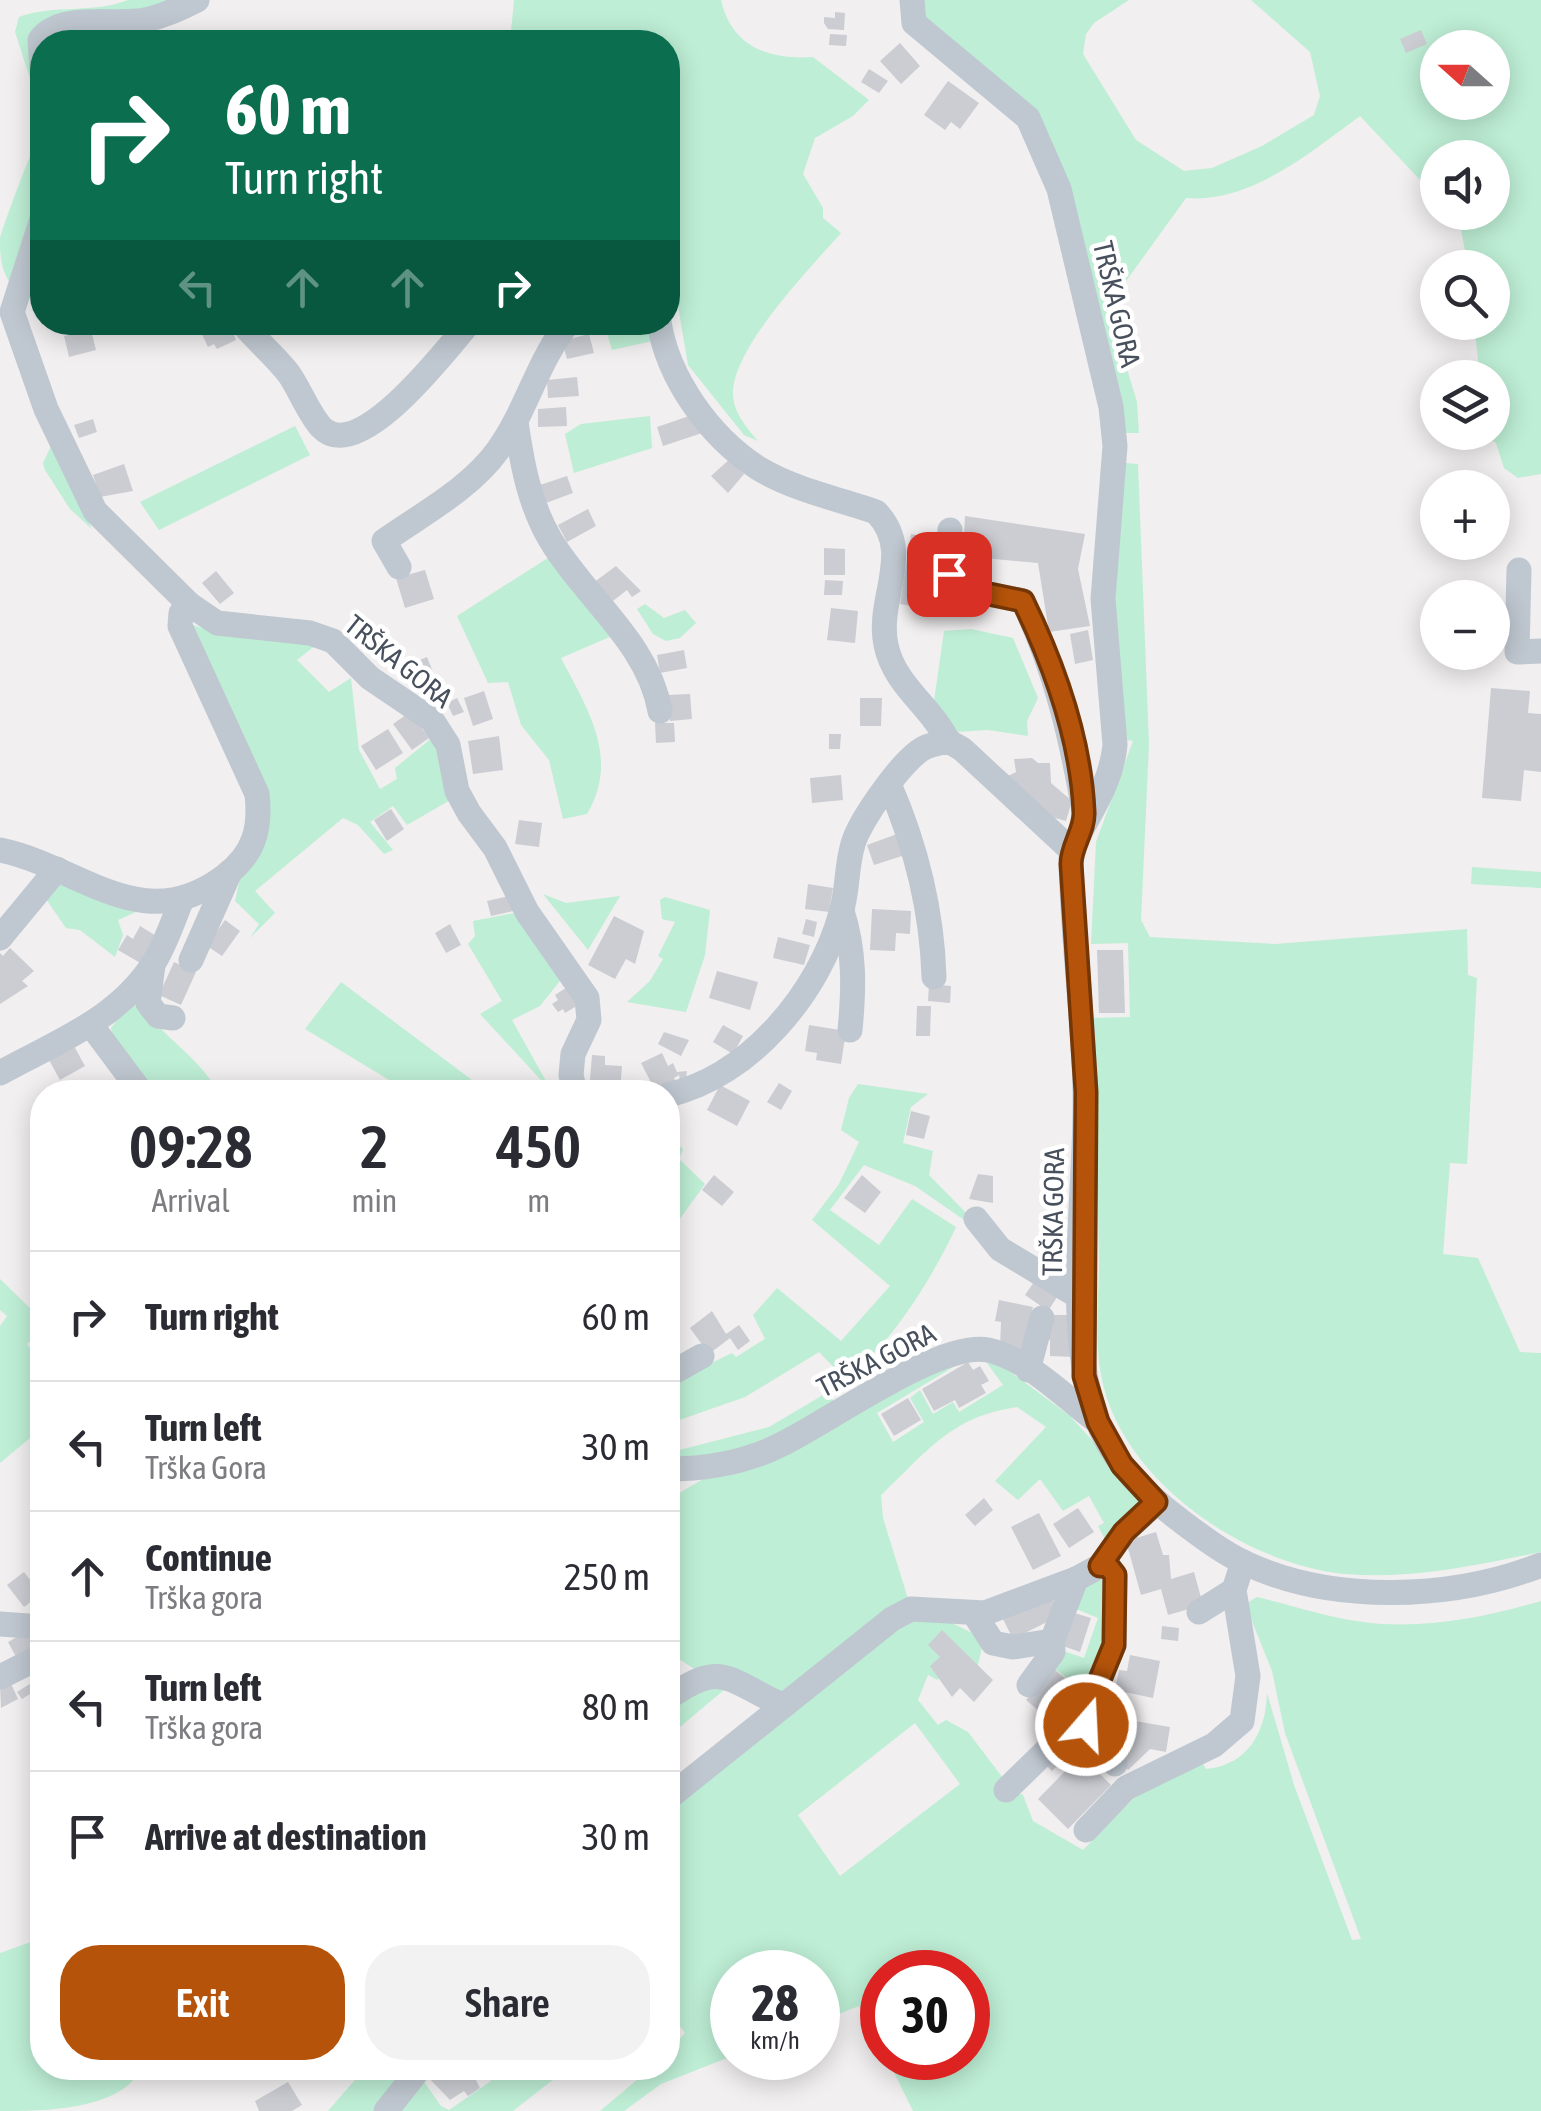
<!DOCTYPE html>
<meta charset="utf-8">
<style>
:root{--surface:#fff;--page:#f2f2f3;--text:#2b2b33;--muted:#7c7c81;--line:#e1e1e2;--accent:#b45309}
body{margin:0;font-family:"Asap Condensed",sans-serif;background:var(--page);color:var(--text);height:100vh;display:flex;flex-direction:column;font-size:38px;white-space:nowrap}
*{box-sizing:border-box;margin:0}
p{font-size:32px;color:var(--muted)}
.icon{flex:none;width:55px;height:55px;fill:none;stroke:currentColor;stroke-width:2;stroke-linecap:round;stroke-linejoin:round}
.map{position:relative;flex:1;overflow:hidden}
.drawer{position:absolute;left:30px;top:1080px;width:650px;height:1000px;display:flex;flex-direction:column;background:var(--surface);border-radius:40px;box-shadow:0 5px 25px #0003}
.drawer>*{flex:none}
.banner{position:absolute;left:30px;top:30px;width:650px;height:305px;border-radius:40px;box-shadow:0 5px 25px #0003;background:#0b6e4f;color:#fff;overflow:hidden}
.needle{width:65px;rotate:291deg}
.buttons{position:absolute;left:1420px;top:30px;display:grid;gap:20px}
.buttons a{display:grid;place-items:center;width:90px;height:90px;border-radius:50%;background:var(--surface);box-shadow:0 5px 25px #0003;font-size:50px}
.speed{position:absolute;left:710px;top:1950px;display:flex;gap:20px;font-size:50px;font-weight:700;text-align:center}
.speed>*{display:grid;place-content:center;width:130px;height:130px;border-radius:50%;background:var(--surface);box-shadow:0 5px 25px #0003;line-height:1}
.speed small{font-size:25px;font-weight:400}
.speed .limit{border:15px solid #d22;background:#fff;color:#111}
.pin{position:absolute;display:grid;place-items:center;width:85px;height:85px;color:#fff;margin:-42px;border-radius:20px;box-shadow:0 5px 15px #0006}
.me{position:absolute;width:110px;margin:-55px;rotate:19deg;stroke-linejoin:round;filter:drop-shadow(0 0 8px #0008)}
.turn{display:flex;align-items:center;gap:35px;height:210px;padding:0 30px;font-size:45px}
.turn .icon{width:130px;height:130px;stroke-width:2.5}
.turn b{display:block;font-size:70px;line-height:85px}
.lanes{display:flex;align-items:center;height:95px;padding:0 30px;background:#0003;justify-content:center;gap:50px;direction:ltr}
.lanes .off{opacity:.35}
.eta{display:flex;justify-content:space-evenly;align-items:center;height:170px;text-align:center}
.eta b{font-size:60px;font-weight:600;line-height:70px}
.action{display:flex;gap:20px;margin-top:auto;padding:20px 30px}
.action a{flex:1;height:115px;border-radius:40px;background:var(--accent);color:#fff;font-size:40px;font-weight:600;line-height:115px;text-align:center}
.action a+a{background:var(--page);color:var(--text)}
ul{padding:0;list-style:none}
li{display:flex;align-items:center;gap:30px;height:130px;padding:0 30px;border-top:2px solid var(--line)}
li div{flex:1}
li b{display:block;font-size:38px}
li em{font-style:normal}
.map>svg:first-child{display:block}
</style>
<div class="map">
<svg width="1541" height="2111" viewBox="0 0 1541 2111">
<rect width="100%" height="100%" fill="#f1efef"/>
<g fill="#beeed5" fill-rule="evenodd">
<path d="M128,0H185L172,7L54,21L34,62L42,86V115L15,32L19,17C55,4 93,14 128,0Z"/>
<path d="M514,0H721C732,48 770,60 813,57L869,100L853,116L815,138L803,174L823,208V218L841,233C811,267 732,348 733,394C733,412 747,428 758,441L744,435L688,365L677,300L668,286V256L672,251L668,248V42H510Z"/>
<path d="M923,0H1129L1094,23L1086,34L1083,54L1136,140L1184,171L1212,168L1262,146L1314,115L1320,96L1310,52L1251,0H1541V474L1518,478L1504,468L1496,443L1491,440L1492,378L1480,377L1474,323L1492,322V268L1468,267L1458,213L1492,212V158H1438L1437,198L1360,116C1312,151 1250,204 1186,198L1108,306L1137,402L1139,433H1120L1044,140L938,41L918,3ZM1438,48H1492V102H1438Z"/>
<path d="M40,135C55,184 23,237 11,284C1,270 0,257 0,239C1,231 35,140 40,135Z"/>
<path d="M604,323H653L657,340L612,350Z"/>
<path d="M650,416L652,448L574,473L565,434L581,424Z"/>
<path d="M295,426L310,455L159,530L140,502Z"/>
<path d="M53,442L92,529L70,509L45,470L43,463Z"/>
<path d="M1125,463L1138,464L1149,744L1141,920L1150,937L1275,944L1467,929L1468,975L1477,978L1467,1164L1450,1163L1443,1254L1478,1258L1520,1352L1541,1353V1552C1476,1565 1412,1580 1345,1574C1244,1564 1120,1480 1101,1375C1094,1339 1099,1299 1099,1262C1098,1180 1095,1099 1091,1018L1130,1017L1128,943L1091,944L1096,842L1133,741L1118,738L1106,570Z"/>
<path d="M554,554L612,636L561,658C588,710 620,758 587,814L563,819L549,760L521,725L508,682L488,683L457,616Z"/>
<path d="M645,604L664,618L685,610L696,623L680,638L666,641L653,634L637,609Z"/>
<path d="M193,625L226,636L316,645L297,660L329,692L351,678L359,750L380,789L397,779L395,768L433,737L452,799L407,825L393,806L370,822L393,850L384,854L358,825L343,818L255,891L275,913L250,938L259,924L235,901L262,781Z"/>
<path d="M971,629L1013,638L1038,698L1027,721L1028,736L988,730L956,732L933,708L944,631Z"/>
<path d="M1472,867L1541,872V888L1471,884Z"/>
<path d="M56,881L136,912L118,920L123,935L115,957L80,930L66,928L46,899Z"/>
<path d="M543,894L566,903L620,896L588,950Z"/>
<path d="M665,897L710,910L705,955L686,1012L627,1002L650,981L663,959L658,956L675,922L662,919L660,900Z"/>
<path d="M514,913L563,977L540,1006L512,1020L552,1092L480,1014L502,1001L468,944L475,936L473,921Z"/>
<path d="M341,982L488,1092H443L428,1082L420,1092H409L305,1029Z"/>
<path d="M136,995C156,1035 198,1054 218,1092H147L113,1040L111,1028Z"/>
<path d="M858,1084L928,1094L911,1107L903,1143L933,1151L929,1175L973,1220L970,1224L915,1186L864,1165L830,1210L879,1245L912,1199L956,1227C936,1271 886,1356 843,1377L819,1352L745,1397L668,1424V1384L732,1353L736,1357L765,1339L753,1315L777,1288L841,1341L890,1286L812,1220L839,1184L859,1142L841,1130L849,1098Z"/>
<path d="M674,1141L683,1149L679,1159L705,1184L679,1220L668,1211V1145Z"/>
<path d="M0,1279L42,1320V1330L27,1344L42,1365V1428L0,1463V1326L7,1316L0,1310Z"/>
<path d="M970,1357L877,1413L893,1442L924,1422L910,1398L920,1390L933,1414L953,1402L959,1412L1003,1385L987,1363L1001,1365L1070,1416L1147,1501L1107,1543L1098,1526L1104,1523L1089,1496L1063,1511L1040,1479L1018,1500L995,1481L1046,1427L1017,1407C950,1417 928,1451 881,1495L883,1518L909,1602L779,1694L696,1670L668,1652V1500L716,1471Z"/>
<path d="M828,1392L837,1407L733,1452L668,1459V1453L769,1427Z"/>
<path d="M1096,1577L1111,1586L1103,1656L1083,1691L1049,1664L1058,1649L1084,1658L1098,1618L1074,1608L1082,1583Z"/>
<path d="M1257,1597C1290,1605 1323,1616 1356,1621C1416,1631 1483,1618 1541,1601V2111H913L887,2058H968V1972H882V2049L859,2006L818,2022V1972H732V2056L661,2084L624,2111H600L651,2068H668V2052L685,2033L668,2010V1805L897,1622L946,1620L984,1639L977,1669L951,1668L937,1680L928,1675L918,1700L938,1725L946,1720L968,1732L1012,1790L1023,1795L1033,1821L1083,1850L1134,1798L1200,1758L1206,1769C1248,1765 1266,1732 1267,1693L1294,1785L1352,1940L1361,1939L1285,1733L1272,1671L1245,1604ZM915,1723L960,1784L840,1876L798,1815Z"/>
<path d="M731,1684L668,1737V1706L692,1690Z"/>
<path d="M42,1938V2068H141C122,2111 41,2111 0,2111V1953Z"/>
<path d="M357,2068H410L378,2111H328L361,2073Z"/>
<path d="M483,2068H568L513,2111H392L420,2076L441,2106L449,2110L491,2081Z"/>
</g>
<g fill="#cccdd3">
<path d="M835,12L845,13L844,30L828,29L824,23V17L835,18Z"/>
<path d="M1421,30L1427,44L1406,53L1400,39Z"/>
<path d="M830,34L847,35L846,46L829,45Z"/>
<path d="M900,43L920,66L901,84L880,61Z"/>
<path d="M869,69L888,81L879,93L861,82Z"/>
<path d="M948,81L979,103L960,129L951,122L945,130L924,115Z"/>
<path d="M210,322H230L236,340L217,349L214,344L208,347L199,328Z"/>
<path d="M91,330L96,350L69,357L64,336Z"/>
<path d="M589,334L594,353L567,359L562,341Z"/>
<path d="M577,377L579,396L548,398L547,380Z"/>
<path d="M566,407L567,426L538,427V409Z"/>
<path d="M695,414L702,433L663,446L657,427Z"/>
<path d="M93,419L97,432L79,438L74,425Z"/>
<path d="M731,458L744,474L728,493L711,476Z"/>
<path d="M124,464L133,491L100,497L93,475Z"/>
<path d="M567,476L573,493L546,503L540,485Z"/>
<path d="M588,509L596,526L567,542L558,525Z"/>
<path d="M965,516L1085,534L1078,569L1090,626L1049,632L1038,563L963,556Z"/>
<path d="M911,534L936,539L924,608L900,604Z"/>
<path d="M824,548L845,549V575H824Z"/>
<path d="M616,566L641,591L632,597L627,590L609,604L593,583Z"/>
<path d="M425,570L434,599L405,608L396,578Z"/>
<path d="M216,571L234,593L220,604L202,583Z"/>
<path d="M825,580L843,581L842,595H824Z"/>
<path d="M831,608L858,611L855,643L827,640Z"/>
<path d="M1088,630L1093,660L1075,664L1070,634Z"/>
<path d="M684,650L687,668L660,673L657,655Z"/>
<path d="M427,657L437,682L414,691L405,666Z"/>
<path d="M1491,688L1530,691L1528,713L1541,714V772L1524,770L1521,801L1482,798Z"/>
<path d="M484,691L493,719L473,726L464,698Z"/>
<path d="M690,694L692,719L670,721L668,695Z"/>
<path d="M457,698L464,712L453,716L447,703Z"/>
<path d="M860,698H882L881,726H860Z"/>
<path d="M410,712L429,738L412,750L393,724Z"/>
<path d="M655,723H674L675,742L656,743Z"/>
<path d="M388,729L403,753L376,770L361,746Z"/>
<path d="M829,734H841L840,749H829Z"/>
<path d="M499,736L503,770L473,774L468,741Z"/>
<path d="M1032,758L1038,763H1050L1051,783L1072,801L1066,821L1044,815L1008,776L1016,772L1014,759Z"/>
<path d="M841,775L843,800L812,803L810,778Z"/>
<path d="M391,809L404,829L387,841L374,820Z"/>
<path d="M519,820L542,823L539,847L515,844Z"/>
<path d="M897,834L905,855L874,865L867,845Z"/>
<path d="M808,884L833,888L829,912L805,909Z"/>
<path d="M509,896L513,911L491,916L487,901Z"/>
<path d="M872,909L911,911L910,934L896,933L895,951L870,950Z"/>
<path d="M614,916L644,931L635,964L626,959L615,979L588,965Z"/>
<path d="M806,919L817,922L814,937L802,934Z"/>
<path d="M225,920L240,931L222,956L207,946Z"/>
<path d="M450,924L461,945L446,953L435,933Z"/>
<path d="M140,926L158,937L142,964L118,950L127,935L133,939Z"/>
<path d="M778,937L810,945L804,965L773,958Z"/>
<path d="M10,948L34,971L22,981L28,986L0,1004V953L3,956Z"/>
<path d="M1097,950H1123L1125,1013H1099Z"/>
<path d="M174,962L196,972L181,1005L159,995Z"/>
<path d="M717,971L758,982L750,1010L709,998Z"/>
<path d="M929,984L951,986L950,1003L928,1001Z"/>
<path d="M569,986L580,1004L565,1013L563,1009L558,1012L552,1004L558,1000L555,995Z"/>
<path d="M917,1006H931L930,1036H916Z"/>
<path d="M723,1025L743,1036L733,1054L713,1042Z"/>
<path d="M809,1025L846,1031L841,1064L816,1060L817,1053L805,1051Z"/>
<path d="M664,1032L689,1040L681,1056L658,1044Z"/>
<path d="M74,1046L85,1066L60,1080L49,1060Z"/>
<path d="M662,1053L668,1066L673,1063L677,1072L687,1071L686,1079L680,1081L679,1075L674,1078L677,1084L656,1092L641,1063Z"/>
<path d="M592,1055L605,1056V1065L622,1066L620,1092H589Z"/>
<path d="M779,1083L792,1091L781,1110L767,1102Z"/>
<path d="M720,1085L750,1101L737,1126L707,1110Z"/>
<path d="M911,1111L930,1116L924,1139L906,1135Z"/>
<path d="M978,1174L993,1176V1203L969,1199Z"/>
<path d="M714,1175L734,1192L722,1206L702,1190Z"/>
<path d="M862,1175L881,1192L865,1213L844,1198Z"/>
<path d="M1036,1279L1059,1294L1048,1311L1025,1295Z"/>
<path d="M999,1300L1033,1307L1020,1353L1000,1349L1001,1322L995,1321Z"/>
<path d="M712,1311L726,1334L739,1325L750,1341L738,1350L730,1338L709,1354L690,1328Z"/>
<path d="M1050,1315H1075L1074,1357L1050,1356V1340H1044Z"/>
<path d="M968,1362L973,1370L980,1366L989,1381L981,1385L986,1393L959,1408L955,1400L934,1411L922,1389Z"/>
<path d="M908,1398L921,1420L894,1436L881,1414Z"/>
<path d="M984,1498L993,1510L975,1526L965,1515Z"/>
<path d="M1078,1508L1094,1532L1069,1548L1053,1524Z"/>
<path d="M1039,1513L1061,1556L1033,1570L1011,1527Z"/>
<path d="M1156,1532L1163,1555H1169L1171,1579L1194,1572L1203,1605L1168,1615L1161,1589L1141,1595L1126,1541Z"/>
<path d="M24,1572L41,1594L24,1607L7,1585Z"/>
<path d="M1049,1593L1061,1615L1013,1639L1002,1617Z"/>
<path d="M1071,1612L1091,1618L1080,1652L1060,1645Z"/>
<path d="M1162,1626L1179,1628L1178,1641L1161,1639Z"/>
<path d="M942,1630L993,1680L974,1702L960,1688L952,1697L930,1666L940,1657L928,1645Z"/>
<path d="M26,1632L38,1655L20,1664L8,1642Z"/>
<path d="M1130,1655L1160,1661L1153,1698L1115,1690L1119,1670L1127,1671Z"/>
<path d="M1053,1668L1077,1689L1051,1721L1026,1700Z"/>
<path d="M9,1679L18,1699L1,1708L0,1684Z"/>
<path d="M33,1682L38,1689L22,1699L17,1692Z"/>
<path d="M1129,1720L1170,1727L1166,1752L1150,1749L1128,1770L1105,1744Z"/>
<path d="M1076,1725L1087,1737L1052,1771L1040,1759Z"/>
<path d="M1081,1755L1111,1785L1068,1829L1038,1799Z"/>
<path d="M442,2068H470L480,2088L468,2096L464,2091L450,2100L428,2077Z"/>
<path d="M288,2082L302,2105L292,2111H259L255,2101Z"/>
</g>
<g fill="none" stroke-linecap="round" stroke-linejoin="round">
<g stroke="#bfc7d0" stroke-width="25">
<path d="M912,0L914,23L1028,118L1059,189L1111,407L1115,446L1103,599L1115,745C1111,786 1088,814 1071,850"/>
<path d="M42,68L40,40C60,12 114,26 145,20C164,16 179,9 197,0"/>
<path d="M42,219L12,312L46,409L95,511L189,604L217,623L310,633L333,641L370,678L432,720L448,745L457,791L469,813L495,848L527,912L587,998L589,1020L573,1054L571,1075L575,1092"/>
<path d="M241,322C256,340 275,356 289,374C300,390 309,414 321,427C359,467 448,347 470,322"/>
<path d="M659,322C668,379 710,437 758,468C792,489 838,499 876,512C915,552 876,598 886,645C894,685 931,706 948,741"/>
<path d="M516,422C522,463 529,503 550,539C585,598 648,642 660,711"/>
<path d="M950,530L948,557L955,587L1023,601C1056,670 1072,741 1085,816"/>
<path d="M399,567L384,541C422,514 470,489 498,450C527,410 537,361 569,322"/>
<path d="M1519,570L1517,652L1541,651"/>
<path d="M889,784C916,846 932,909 934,977"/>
<path d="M0,850C82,867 142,939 225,876C254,854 261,829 257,794L180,626L181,613L189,604"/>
<path d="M842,911C855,951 854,989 850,1030"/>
<path d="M0,938L57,869"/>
<path d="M191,960L230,872"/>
<path d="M153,965L148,1003L158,1016L173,1018"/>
<path d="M91,1025L141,1092"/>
<path d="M0,1073C56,1042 117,1020 153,964C166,944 173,920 182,899"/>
<path d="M668,1095C750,1076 819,993 841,913C848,891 846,867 853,844C859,822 904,756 926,747C933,744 941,743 948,741L962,749L1071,850C1071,931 1084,1012 1085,1093C1087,1194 1063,1321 1096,1417C1111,1460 1146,1495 1181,1521C1201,1536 1222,1552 1245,1563C1333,1604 1451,1600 1541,1565"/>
<path d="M976,1219L1000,1249L1081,1298"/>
<path d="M1028,1370L1042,1318"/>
<path d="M668,1375L702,1356"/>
<path d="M668,1469C705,1469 746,1462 780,1445C827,1423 940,1340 988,1350C1029,1359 1065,1398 1098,1422"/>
<path d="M1100,1566H1107L1115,1575L1114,1645L1087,1711L1086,1725L1093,1742L1115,1764"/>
<path d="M1199,1612L1234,1590"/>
<path d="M975,1615L993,1643L1013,1647L1052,1641"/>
<path d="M0,1624L42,1627"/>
<path d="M0,1677L42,1656"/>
<path d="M1029,1685L1053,1652L1052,1641L1076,1579"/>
<path d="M668,1698C722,1660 726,1679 780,1704"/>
<path d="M1006,1790L1087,1711"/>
<path d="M668,1798L892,1619L911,1609L985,1613L1076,1579L1100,1566L1124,1532L1156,1503"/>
<path d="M1086,1830L1126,1788L1214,1745L1242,1721L1248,1676L1234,1590L1243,1562"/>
<path d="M386,2111L420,2068"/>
</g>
</g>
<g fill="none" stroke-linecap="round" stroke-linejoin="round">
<g stroke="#753606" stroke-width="25">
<path id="route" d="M949,574L955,587L1023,601C1054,665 1081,741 1084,812C1085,830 1071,846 1071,864L1086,1092L1084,1376L1098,1422L1122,1465L1156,1502L1124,1532L1100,1566H1108L1115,1575L1114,1645L1087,1711L1086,1725"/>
</g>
<use href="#route" stroke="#b45309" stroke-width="18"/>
</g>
<g text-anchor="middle" stroke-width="9" stroke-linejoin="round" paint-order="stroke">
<g font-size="28" fill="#47505c" stroke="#fff">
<text transform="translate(1117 304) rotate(77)" y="10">TRŠKA GORA</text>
<text transform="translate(399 661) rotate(39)" y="10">TRŠKA GORA</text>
<text transform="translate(1053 1212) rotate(-89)" y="10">TRŠKA GORA</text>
<text transform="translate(876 1360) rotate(-27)" y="10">TRŠKA GORA</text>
</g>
</g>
</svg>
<div class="buttons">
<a><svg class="needle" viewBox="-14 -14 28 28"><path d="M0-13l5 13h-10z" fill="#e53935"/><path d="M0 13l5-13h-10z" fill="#7c7c81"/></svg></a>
<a><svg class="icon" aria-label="sound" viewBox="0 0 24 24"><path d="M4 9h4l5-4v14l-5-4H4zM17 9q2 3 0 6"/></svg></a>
<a><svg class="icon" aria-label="search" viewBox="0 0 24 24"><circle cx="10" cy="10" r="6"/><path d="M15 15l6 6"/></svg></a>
<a><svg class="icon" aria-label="layers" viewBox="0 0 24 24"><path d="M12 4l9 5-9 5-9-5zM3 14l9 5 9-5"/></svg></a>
<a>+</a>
<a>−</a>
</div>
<div class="speed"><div>28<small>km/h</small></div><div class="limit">30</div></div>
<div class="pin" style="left:949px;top:574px;background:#d93025"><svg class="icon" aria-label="arrive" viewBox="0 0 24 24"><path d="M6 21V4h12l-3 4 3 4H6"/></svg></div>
<svg class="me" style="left:1086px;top:1725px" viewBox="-20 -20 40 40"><circle r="17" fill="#b45309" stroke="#fff" stroke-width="3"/><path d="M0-11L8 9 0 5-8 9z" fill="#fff"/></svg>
<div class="banner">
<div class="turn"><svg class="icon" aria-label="right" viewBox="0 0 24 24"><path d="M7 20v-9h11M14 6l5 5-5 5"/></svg><div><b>60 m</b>Turn right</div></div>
<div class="lanes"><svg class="icon off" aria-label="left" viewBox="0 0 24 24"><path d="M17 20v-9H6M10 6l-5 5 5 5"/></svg><svg class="icon off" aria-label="ahead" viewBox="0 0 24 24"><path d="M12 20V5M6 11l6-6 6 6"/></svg><svg class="icon off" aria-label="ahead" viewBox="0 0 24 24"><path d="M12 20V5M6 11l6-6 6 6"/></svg><svg class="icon" aria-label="right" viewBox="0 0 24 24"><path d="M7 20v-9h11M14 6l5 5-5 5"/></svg></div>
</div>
<section class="drawer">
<div class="eta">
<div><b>09:28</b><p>Arrival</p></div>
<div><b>2</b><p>min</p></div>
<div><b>450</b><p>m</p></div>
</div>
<ul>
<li><svg class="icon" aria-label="right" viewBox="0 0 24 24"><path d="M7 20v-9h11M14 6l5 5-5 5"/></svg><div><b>Turn right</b></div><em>60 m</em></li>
<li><svg class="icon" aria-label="left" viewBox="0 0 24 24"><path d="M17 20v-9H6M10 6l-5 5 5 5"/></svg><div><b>Turn left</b><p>Trška Gora</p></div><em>30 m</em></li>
<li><svg class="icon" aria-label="ahead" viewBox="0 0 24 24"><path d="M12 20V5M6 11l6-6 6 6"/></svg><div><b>Continue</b><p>Trška gora</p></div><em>250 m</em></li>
<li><svg class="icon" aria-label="left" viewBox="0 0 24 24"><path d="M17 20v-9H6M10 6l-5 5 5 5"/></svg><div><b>Turn left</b><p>Trška gora</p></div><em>80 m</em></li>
<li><svg class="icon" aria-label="arrive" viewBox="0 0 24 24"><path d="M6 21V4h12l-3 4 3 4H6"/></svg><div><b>Arrive at destination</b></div><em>30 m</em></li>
</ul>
<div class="action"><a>Exit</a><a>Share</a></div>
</section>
</div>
